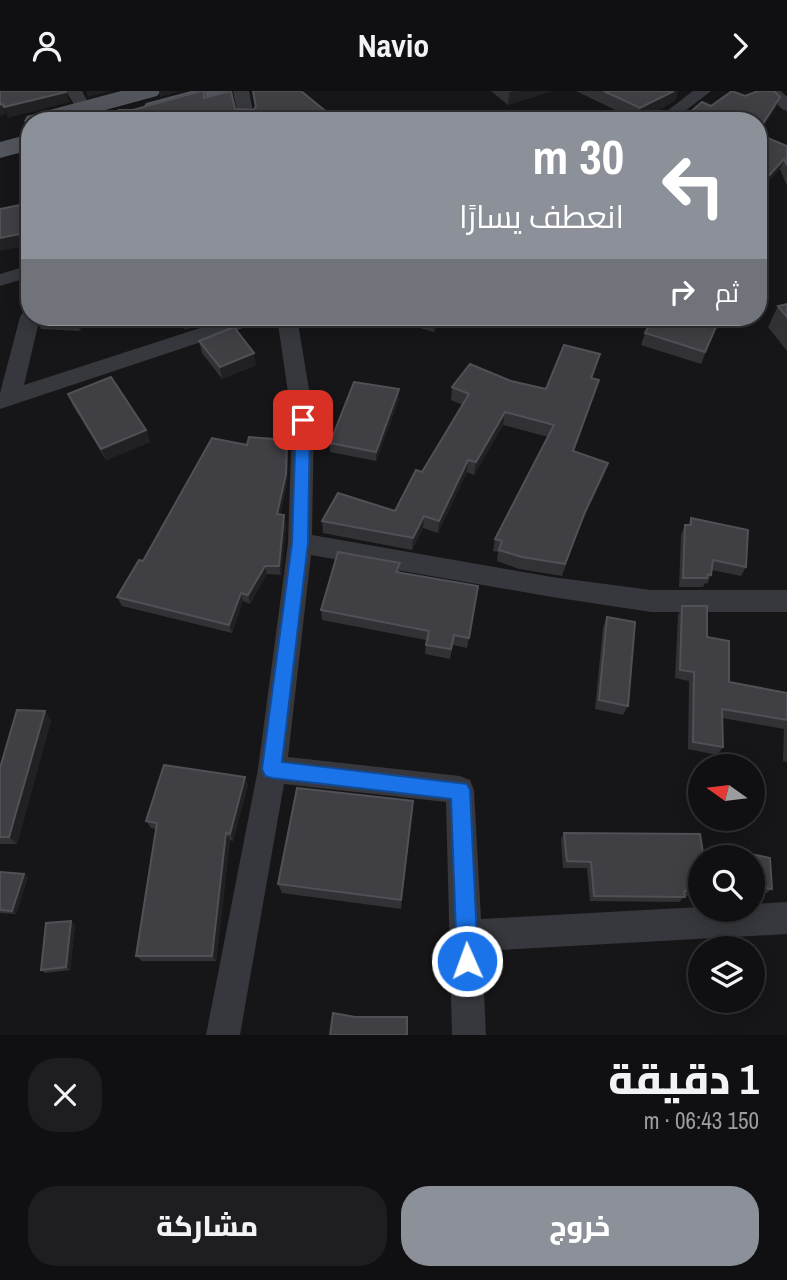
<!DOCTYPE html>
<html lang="ar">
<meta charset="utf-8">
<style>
:root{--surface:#101012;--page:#1e1e20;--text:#f1f3f6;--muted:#9c9d9f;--line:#303032;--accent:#8c9099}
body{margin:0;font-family:"Archivo Narrow",Cairo,sans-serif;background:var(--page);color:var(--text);direction:rtl;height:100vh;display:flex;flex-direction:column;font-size:26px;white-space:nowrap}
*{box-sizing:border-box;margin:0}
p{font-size:23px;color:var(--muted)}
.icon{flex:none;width:38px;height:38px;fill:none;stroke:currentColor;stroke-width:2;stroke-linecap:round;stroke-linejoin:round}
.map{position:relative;height:944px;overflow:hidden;direction:ltr}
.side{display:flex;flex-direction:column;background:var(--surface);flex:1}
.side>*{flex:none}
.banner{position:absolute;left:21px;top:21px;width:746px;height:214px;border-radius:28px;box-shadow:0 4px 18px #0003,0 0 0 2px var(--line);direction:rtl;background:#8c9099;color:#fff;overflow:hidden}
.needle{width:46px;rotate:284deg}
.fabs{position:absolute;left:688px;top:663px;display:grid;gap:14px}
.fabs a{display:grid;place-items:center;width:77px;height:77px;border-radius:50%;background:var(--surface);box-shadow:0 4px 18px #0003,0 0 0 2px var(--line);font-size:35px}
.pin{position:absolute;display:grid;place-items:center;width:60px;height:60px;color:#fff;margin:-30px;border-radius:14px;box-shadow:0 4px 10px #0006}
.me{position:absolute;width:77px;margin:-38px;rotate:358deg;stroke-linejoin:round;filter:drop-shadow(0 0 5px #0008)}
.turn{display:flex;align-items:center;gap:24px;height:147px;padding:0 28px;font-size:32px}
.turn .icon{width:91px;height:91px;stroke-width:2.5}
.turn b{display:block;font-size:49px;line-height:60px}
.then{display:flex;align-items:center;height:66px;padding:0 28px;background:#0003;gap:14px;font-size:26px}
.round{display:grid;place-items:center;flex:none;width:74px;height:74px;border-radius:28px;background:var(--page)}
.head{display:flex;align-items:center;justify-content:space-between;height:119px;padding:0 28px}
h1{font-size:42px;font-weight:800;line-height:52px}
.action{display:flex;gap:14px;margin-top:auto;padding:14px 28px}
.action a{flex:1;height:80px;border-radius:28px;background:var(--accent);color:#fff;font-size:28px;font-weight:800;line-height:80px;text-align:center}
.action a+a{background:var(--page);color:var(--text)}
header{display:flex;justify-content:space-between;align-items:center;height:91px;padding:0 28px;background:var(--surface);font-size:32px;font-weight:800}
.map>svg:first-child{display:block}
</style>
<header><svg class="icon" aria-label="forward" viewBox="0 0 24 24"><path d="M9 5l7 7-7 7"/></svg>Navio<svg class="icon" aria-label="person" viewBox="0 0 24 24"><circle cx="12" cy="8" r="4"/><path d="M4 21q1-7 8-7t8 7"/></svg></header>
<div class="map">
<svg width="787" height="944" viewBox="0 0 787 944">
<rect width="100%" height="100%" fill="#161618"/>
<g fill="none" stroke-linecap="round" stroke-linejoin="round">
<g fill="#37383d" fill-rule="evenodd">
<path d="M66,0H82L91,17L88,20H78Z"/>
<path d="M233,0H249L255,30H239Z"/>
<path d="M693,0H711L672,30H654Z"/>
<path d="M764,0H781L787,6V20L782,18Z"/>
<path d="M30,174V186L0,195V183Z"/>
<path d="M30,220V226H40L24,294L234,226H264L261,231L0,318V302L20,226L23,221Z"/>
<path d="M277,226H297L314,329L312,444L552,486L651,499H787V521H651L552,506L311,464L288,666L460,685L470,689L474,699L481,828L700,816V819H752V813L787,811V843L482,860L486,944H452L446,711L284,693L240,944H206L258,678L288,452L292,329Z"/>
</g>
<g fill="#53555c" fill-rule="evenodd">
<path d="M121,0H161L157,5L65,30H30V36L24,30L27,25Z"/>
<path d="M191,0H230L226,5L155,24L146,22L143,17L146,12Z"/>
<path d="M30,43V59L0,67V51Z"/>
</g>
</g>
<g fill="#323236">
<path d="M205,0L206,7L235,18L253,19L255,17L252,0L334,27V30H122L119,19H133Z"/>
<path d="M491,0H552L508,14Z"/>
<path d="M576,0H678L675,10L638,30Z"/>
<path d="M745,5L780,6L776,16L758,44L787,55V95L780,78L759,101H758V30L711,15Z"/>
<path d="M787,213V260L768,236L778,215Z"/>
<path d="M38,226H111L84,231L80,240L41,238L37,228Z"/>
<path d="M178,226H226L185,239L180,232Z"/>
<path d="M398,226H443L434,241L398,231Z"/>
<path d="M716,236L701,273L641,254L645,242Z"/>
<path d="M199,250L256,274L222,288L202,262Z"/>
<path d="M600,263L593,287L599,289L595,302L574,360L604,384L581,433L562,485L519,478L497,470L498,461L493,460L495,448L548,346L503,334L474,384L467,381L438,442L423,437L412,459L323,442L322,430L395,420L422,381L463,314L451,309L452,296L511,290L546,298Z"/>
<path d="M399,298V308L376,370L330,361V352Z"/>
<path d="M68,303L146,339L150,351L106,369L73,315Z"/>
<path d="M247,354L288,358L287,393L280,423L286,433L281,484L267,483L250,513L243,510L232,542L122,515L117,506L143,470Z"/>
<path d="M691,427L746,476L741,485L712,479L711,484L707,493L705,492L703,496H679L681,444L685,434H688Z"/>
<path d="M400,472V481L478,495L467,557L453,554L450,568L425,563L426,549L322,529L321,519Z"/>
<path d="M682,515L707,546L729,591L787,602V671L783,670L784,638L722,627L723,656L717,664L688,658L689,590L675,587L678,524Z"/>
<path d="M607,526L628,615L623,624L595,618L603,536Z"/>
<path d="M51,629L17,753H0V677Z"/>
<path d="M248,694L233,750L230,749L216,870H142L136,865L156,738L151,737L146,730Z"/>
<path d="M413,710L401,818L282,802L278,793Z"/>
<path d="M564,742L700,743L703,762L732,759L770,767L772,798L764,804L752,801V766H700V804L685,805L679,811L590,810L587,777H563L561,748Z"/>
<path d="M0,781L24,783L28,786L16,823L0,822Z"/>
<path d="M75,833L70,879L45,882L41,879Z"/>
</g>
<g fill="#212124">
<path d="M86,0H111L88,6Z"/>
<path d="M159,0H181L160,6Z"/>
<path d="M514,0H552L508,14L509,2Z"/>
<path d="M674,0H678L675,10L638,30L640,17Z"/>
<path d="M66,1L70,11L8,27L4,16Z"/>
<path d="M780,6L776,16L758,45V40Z"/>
<path d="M3,13L6,23L0,25V14Z"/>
<path d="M784,68L780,78L759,101L763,91Z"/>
<path d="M30,141V154L0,160V147Z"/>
<path d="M79,226H111L84,231L80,240L77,230Z"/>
<path d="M182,226H226L185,239Z"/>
<path d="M436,226H443L434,241V229Z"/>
<path d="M254,262L256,274L222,288L220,276Z"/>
<path d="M600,263L597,276L588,300L591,287Z"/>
<path d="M599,289L595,302L570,372L573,360Z"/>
<path d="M399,298V308L376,370V361Z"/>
<path d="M505,321L503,334L474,384L476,371Z"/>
<path d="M146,339L150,351L106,369L101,358Z"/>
<path d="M287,349L288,358L287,393L278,432L277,423Z"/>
<path d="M468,369L467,381L438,442L439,430Z"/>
<path d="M608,372L604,384L581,433L562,485L585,421Z"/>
<path d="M284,424L286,433L281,484L279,475Z"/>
<path d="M424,425L423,437L412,459L413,447Z"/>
<path d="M265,475L267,483L250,513L248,504Z"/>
<path d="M241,502L243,510L232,542L229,534Z"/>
<path d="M45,620L51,629L17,753L9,746Z"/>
<path d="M245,686L248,694L233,750L230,743Z"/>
<path d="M413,710L412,721L401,818V809Z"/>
<path d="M226,742L230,749L216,870L212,865Z"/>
<path d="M24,783L28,786L16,823L12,820Z"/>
<path d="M71,830L75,833L70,879L66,876Z"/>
</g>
<g fill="#3f3f44" stroke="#4f5156" stroke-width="2">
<path d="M0,0H66V1L4,16L3,13L0,14Z"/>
<path d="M201,0H204V7L231,0L235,18L253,19L256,16L253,0H301L334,27L325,30H221L218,26V30H127L119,19H133Z"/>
<path d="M604,0H674L640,17Z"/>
<path d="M732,0L745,5L758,0H774L780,6L758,40V30H680L702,11L711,15Z"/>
<path d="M523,20L540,30H503Z"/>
<path d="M758,43L787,55V74L784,68L763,91L758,89Z"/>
<path d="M30,112V141L0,147V118Z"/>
<path d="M787,213V226L778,215Z"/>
<path d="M38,226H79L77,230L37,228Z"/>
<path d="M422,226H436L434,229Z"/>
<path d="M653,226H682L716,236L705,261L645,242Z"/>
<path d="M234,236L254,262L220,276L199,250Z"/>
<path d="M564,254L600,263L591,287L599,289L573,360L608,372L585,421L565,473L522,466L499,459L502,450L495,448L554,334L505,321L476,371L468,369L439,430L424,425L413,447L322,430L338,402L395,420L416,379L422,381L469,303L452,296L470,273L511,290L546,298Z"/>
<path d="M111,286L146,339L101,358L68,303Z"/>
<path d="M354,291L399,298L376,361L330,352Z"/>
<path d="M249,346L287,349L286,383L277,423L284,424L279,475H265L248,504L241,502L229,534L117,506L139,469L143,470L212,347L247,354Z"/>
<path d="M691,427L748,439L746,476L713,469L711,484L708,483L707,487H683L685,434H691Z"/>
<path d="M338,461L400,472L396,481L478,495L469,547L454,544L451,558L426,554L429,540L321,519Z"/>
<path d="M682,515H707V546L729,550V591L787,602V629L722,618L723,656L693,651L694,581L680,579Z"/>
<path d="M607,526L635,531L628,615L599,609Z"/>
<path d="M17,619L45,620L9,746H0V677Z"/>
<path d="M164,674L245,686L230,743L226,742L212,865H136L157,732L146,730Z"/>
<path d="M297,697L413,710L401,809L278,793Z"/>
<path d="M564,742L700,743L703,762L732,759L770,767L772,798L752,795V766H700V799L684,800L685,806L594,805L591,771L567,770Z"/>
<path d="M0,781L24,783L12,820L0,819Z"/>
<path d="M71,830L66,876L41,879L46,832Z"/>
<path d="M333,922L355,926H407V944H330Z"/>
</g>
<path fill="#1a73e8" stroke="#114b97" stroke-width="2" d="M303,324L310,329L308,452L282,671L467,693L470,699L478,870L475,877L467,880L460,877L457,870L451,708L272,687L265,685L262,678L292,452L296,329Z"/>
</svg>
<div class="fabs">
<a><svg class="needle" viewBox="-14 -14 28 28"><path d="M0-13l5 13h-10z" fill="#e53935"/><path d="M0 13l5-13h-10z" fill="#9c9d9f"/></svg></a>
<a><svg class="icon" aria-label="search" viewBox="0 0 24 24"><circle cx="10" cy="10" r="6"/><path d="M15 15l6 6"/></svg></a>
<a><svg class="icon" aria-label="layers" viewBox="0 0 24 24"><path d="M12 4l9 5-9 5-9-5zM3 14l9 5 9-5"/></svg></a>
</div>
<div class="pin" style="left:303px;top:329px;background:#d93025"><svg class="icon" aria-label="arrive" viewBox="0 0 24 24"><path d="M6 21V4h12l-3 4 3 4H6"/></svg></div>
<svg class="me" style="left:467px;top:870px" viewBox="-20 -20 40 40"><circle r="17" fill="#1a73e8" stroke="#fff" stroke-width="3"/><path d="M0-11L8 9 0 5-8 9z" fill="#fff"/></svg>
<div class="banner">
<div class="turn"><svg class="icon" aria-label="left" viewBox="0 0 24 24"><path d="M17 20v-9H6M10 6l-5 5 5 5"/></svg><div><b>30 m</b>انعطف يسارًا</div></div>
<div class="then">ثم<svg class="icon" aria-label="right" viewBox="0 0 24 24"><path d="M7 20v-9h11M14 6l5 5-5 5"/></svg></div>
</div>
</div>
<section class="side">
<div class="head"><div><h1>1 دقيقة</h1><p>150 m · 06:43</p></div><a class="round"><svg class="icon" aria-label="close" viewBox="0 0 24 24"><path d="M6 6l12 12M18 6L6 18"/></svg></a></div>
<div class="action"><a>خروج</a><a>مشاركة</a></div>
</section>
